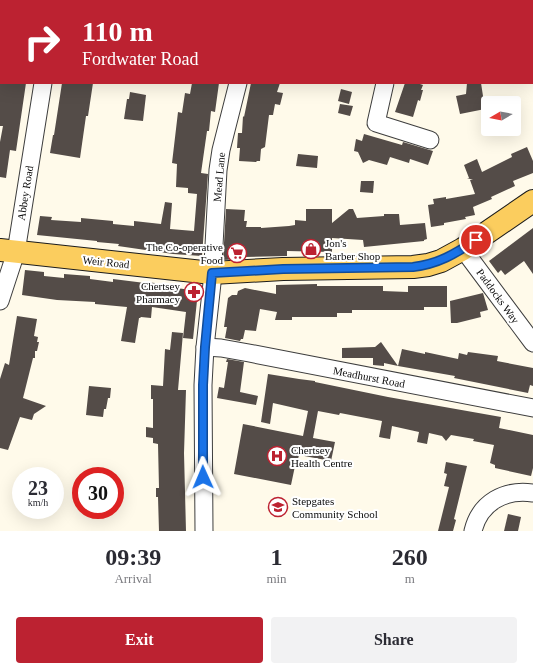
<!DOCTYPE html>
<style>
:root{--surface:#fff;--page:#f2f2f3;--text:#2b2b33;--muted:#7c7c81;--accent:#bc2231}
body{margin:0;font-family:"Times New Roman",serif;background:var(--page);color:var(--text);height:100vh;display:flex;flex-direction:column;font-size:15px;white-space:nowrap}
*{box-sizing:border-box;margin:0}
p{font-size:13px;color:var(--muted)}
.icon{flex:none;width:22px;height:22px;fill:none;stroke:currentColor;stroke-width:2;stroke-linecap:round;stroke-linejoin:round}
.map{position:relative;height:531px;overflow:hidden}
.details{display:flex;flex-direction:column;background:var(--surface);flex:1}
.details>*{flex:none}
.hud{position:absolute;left:0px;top:0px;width:533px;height:84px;box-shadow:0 4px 16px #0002;background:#bc2231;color:#fff;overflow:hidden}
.needle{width:26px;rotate:260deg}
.tools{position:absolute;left:481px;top:96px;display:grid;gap:8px}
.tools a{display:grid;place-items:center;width:40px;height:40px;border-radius:4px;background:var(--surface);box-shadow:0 4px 16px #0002;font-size:20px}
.speed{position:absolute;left:12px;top:467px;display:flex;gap:8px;font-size:20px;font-weight:700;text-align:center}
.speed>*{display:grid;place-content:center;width:52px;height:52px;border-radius:50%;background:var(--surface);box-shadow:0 4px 16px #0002;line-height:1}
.speed small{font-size:10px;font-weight:400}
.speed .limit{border:6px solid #d22;background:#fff;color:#111}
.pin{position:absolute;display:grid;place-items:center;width:34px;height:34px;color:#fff;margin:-17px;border:2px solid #fff;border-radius:50%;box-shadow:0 1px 4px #0007}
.me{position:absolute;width:44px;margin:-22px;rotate:359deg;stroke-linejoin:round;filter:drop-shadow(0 0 3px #0008)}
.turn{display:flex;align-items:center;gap:14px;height:84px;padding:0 16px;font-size:18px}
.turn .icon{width:52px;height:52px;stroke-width:2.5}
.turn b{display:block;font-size:28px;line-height:34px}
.eta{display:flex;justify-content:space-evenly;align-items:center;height:68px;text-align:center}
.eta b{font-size:24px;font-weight:700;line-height:28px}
.button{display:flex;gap:8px;margin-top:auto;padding:8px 16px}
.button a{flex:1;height:46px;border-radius:4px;background:var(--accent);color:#fff;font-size:16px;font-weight:700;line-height:46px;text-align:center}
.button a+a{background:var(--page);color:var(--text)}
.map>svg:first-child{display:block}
</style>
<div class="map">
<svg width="533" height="531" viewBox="0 0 533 531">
<rect width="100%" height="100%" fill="#fffaea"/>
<g fill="#544c48">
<path d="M0,83H26L16,151L10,150L6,178L0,177V142L3,126H0Z"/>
<path d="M62,83H93L88,116H86L80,158L50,153L53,135H54Z"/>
<path d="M192,83H219L215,112L211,111L209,131H207L201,173L208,174L202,256L173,254L118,246L119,244L97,242V241L37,235L40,216L52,217L51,220L81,222V218L113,221V224L134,226V221L161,224L165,202L172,203L170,229L194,231L197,194L188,193V188L176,187L177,164L172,163L178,112L182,113L185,93L190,94Z"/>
<path d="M251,83H280L277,92L283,93L280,105L275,104L273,115H269L265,147L261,149L260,161H257L256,162L239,161L240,148H237L238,133H242L243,116L244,117Z"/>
<path d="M405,83H417L423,85L421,90H423L420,101L418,100L413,117L395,112Z"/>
<path d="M467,83H481L485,109L460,114L456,96L466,94Z"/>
<path d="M341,89L352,92L349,104L338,101Z"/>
<path d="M130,92L146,95L143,121L124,119L127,99H129Z"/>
<path d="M340,104L353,106L350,116L338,113Z"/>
<path d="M364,134L402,145L403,142L433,151L428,165L410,159L409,163L390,157L387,165L369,160L363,163L358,152L354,151L356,139L362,141Z"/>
<path d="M527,147L533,161V173L513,181L515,186L491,197L492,199L473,207L475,215L465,217L466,219L444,223V225L431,227L428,205L434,204L433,199L446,197V199L475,194L470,180H473L467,178H469L464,165L477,159L482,172L512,157L511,154Z"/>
<path d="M298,154L318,156L317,168L296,166Z"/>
<path d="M361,181H374L373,193L360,192Z"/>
<path d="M226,209L245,210L244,221H247L246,227H261V228L289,226L295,225V220L306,221V209H332V223L349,209H353L357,218L384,216V214H399L400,225L425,223L427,239L424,240V241L364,247L363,240L332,238V252L287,251V256L244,257V259L223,260Z"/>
<path d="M533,228V274L524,261L505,275L501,270L498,273L489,261Z"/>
<path d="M25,270L44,272V276L64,278V274L90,276V279L113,282V279L145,283V282L155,283V285L198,291L193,339L183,338L186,312L152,307L151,318L141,317L140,318H139L135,343L121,341L127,307L95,304V302L57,300L22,295Z"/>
<path d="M317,284V286H383V291L408,292V286H447V307H424V310H352V313H337V317H292V320H275L277,312L260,309L256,331L245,330L243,339H241L240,341L225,338L227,327H224L228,298L232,295H237L238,291L245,288L276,294V285Z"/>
<path d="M483,293L488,310L480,312L481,317L457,323H451L450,301Z"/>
<path d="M17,316L37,319L34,336L38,337L37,342H39L37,351H35V358H33L23,398L46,406L34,414L32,420L20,417L8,450L0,448V379L5,363L9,365Z"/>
<path d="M172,332L183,333L178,390H186L184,453L186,531H159L158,497H156V488H159L158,444L153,443V438L146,437V427L153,428V399H151V385L163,386L165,349L170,350Z"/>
<path d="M381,342L398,366L384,363V366L373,365V358H342V348L375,347Z"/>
<path d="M402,349L425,354V352L458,359L459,353L467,355L468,352L498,356L497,361L533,368V386L530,385L528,393L454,378L455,376L398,366Z"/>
<path d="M227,359L244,362L240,392L258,396L256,405L217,398L219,387L224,388L228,362H226Z"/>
<path d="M268,374L299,379L315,381V382L388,397L501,417L499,428L533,435V468L531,476L495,468V465L490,463L494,445L473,441L474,439L451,435L446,441L442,436L429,433L427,444L417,442L419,432L392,426L390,439L384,438L379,437L382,421L340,413L339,415L318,411L313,438L335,442L331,461L299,455L296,467L295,466L291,485L234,474L243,424L303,436L308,411L273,403L270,424L261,422Z"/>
<path d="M89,386L111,388L110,398H108L106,409H104L103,417L86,415Z"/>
<path d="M446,462L467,466L454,519L456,520L453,531H438L449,487L444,486L447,474L444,473Z"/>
<path d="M508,514L521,517L518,531H504Z"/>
</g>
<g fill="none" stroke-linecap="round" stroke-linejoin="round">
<g stroke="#3e3e3e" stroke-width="19">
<g id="minor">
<path d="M56,1V0"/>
<path d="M260,1L261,0"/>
<path d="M412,1L413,0"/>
<path d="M385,83L376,123L430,140"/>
<path d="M463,249L533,343"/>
<path d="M0,301L16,252L43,83"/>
<path d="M205,347L221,348L249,353L533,408"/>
<path d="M204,531L203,385L205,347L212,283L218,170L221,150L238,83"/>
<path d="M473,531C480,502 505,489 533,493"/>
</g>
</g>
<g stroke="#1c1c1c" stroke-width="24">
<path id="major" d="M0,250L212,273L283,269L413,267L428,265L441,261L463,249L533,201"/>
</g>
<use href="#minor" stroke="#fff" stroke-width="17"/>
<use href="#major" stroke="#fbcd5e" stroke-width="22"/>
</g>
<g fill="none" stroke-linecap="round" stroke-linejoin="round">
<g stroke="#114b97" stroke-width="10">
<path id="route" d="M203,477V385L205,347L212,273L283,269L413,267C438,264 455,254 476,240"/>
</g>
<use href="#route" stroke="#1a73e8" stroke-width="7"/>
</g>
<defs>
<g id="shop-ring" transform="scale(1)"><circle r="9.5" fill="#fff" stroke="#bc2231" stroke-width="1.5"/><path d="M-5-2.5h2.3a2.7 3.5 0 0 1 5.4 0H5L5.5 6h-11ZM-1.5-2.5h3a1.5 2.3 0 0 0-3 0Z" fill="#bc2231"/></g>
<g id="supermarket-ring" transform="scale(1)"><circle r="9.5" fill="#fff" stroke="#bc2231" stroke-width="1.5"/><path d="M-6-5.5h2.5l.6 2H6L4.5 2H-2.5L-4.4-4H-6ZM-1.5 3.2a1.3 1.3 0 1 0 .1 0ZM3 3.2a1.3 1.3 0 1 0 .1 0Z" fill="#bc2231"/></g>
<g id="pharmacy-ring" transform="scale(1)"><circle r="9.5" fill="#fff" stroke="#bc2231" stroke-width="1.5"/><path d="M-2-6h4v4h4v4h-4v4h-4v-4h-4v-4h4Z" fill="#bc2231"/></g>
<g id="hospital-ring" transform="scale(1)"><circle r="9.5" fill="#fff" stroke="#bc2231" stroke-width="1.5"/><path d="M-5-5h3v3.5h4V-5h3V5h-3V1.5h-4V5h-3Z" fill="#bc2231"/></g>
<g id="school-ring" transform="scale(1)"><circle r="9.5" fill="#fff" stroke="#bc2231" stroke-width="1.5"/><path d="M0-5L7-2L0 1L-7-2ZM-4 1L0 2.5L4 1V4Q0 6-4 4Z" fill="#bc2231"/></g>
</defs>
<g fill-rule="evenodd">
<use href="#shop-ring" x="311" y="249"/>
<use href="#supermarket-ring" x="237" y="253"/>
<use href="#pharmacy-ring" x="194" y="292"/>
<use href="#hospital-ring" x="277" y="456"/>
<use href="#school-ring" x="278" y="507"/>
</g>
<g text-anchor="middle" stroke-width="4" stroke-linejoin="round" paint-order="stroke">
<g font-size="11" fill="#0b0b0b" stroke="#fff">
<text transform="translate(219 177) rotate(-85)" y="4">Mead Lane</text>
<text transform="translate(25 193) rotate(-81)" y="4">Abbey Road</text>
<text transform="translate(106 262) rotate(6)" y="4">Weir Road</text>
<text transform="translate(498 296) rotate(54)" y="4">Paddocks Way</text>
<text transform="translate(369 377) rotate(11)" y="4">Meadhurst Road</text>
</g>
<g font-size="11" fill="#0b0b0b" stroke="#fff" text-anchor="start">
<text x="325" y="247">Jon's<tspan x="325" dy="13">Barber Shop</tspan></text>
<text x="223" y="251" text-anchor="end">The Co-operative<tspan x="223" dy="13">Food</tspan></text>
<text x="180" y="290" text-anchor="end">Chertsey<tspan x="180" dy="13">Pharmacy</tspan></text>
<text x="291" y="454">Chertsey<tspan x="291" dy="13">Health Centre</tspan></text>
<text x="292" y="505">Stepgates<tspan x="292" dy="13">Community School</tspan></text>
</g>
</g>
</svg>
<div class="tools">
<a><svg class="needle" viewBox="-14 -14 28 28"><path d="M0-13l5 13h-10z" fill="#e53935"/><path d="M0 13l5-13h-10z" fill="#7c7c81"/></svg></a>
</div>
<div class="speed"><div>23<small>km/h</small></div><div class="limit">30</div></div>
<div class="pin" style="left:476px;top:240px;background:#d93025"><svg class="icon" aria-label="arrive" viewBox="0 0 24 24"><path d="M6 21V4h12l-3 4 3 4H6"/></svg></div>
<svg class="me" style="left:203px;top:477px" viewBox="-20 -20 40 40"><path d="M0-17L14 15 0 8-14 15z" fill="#1a73e8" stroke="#fff" stroke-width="4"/></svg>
<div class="hud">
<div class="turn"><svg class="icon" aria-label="right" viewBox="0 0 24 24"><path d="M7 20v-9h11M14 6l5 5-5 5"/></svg><div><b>110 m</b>Fordwater Road</div></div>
</div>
</div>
<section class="details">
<div class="eta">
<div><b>09:39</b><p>Arrival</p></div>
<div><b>1</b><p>min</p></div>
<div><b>260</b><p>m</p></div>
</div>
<div class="button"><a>Exit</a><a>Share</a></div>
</section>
